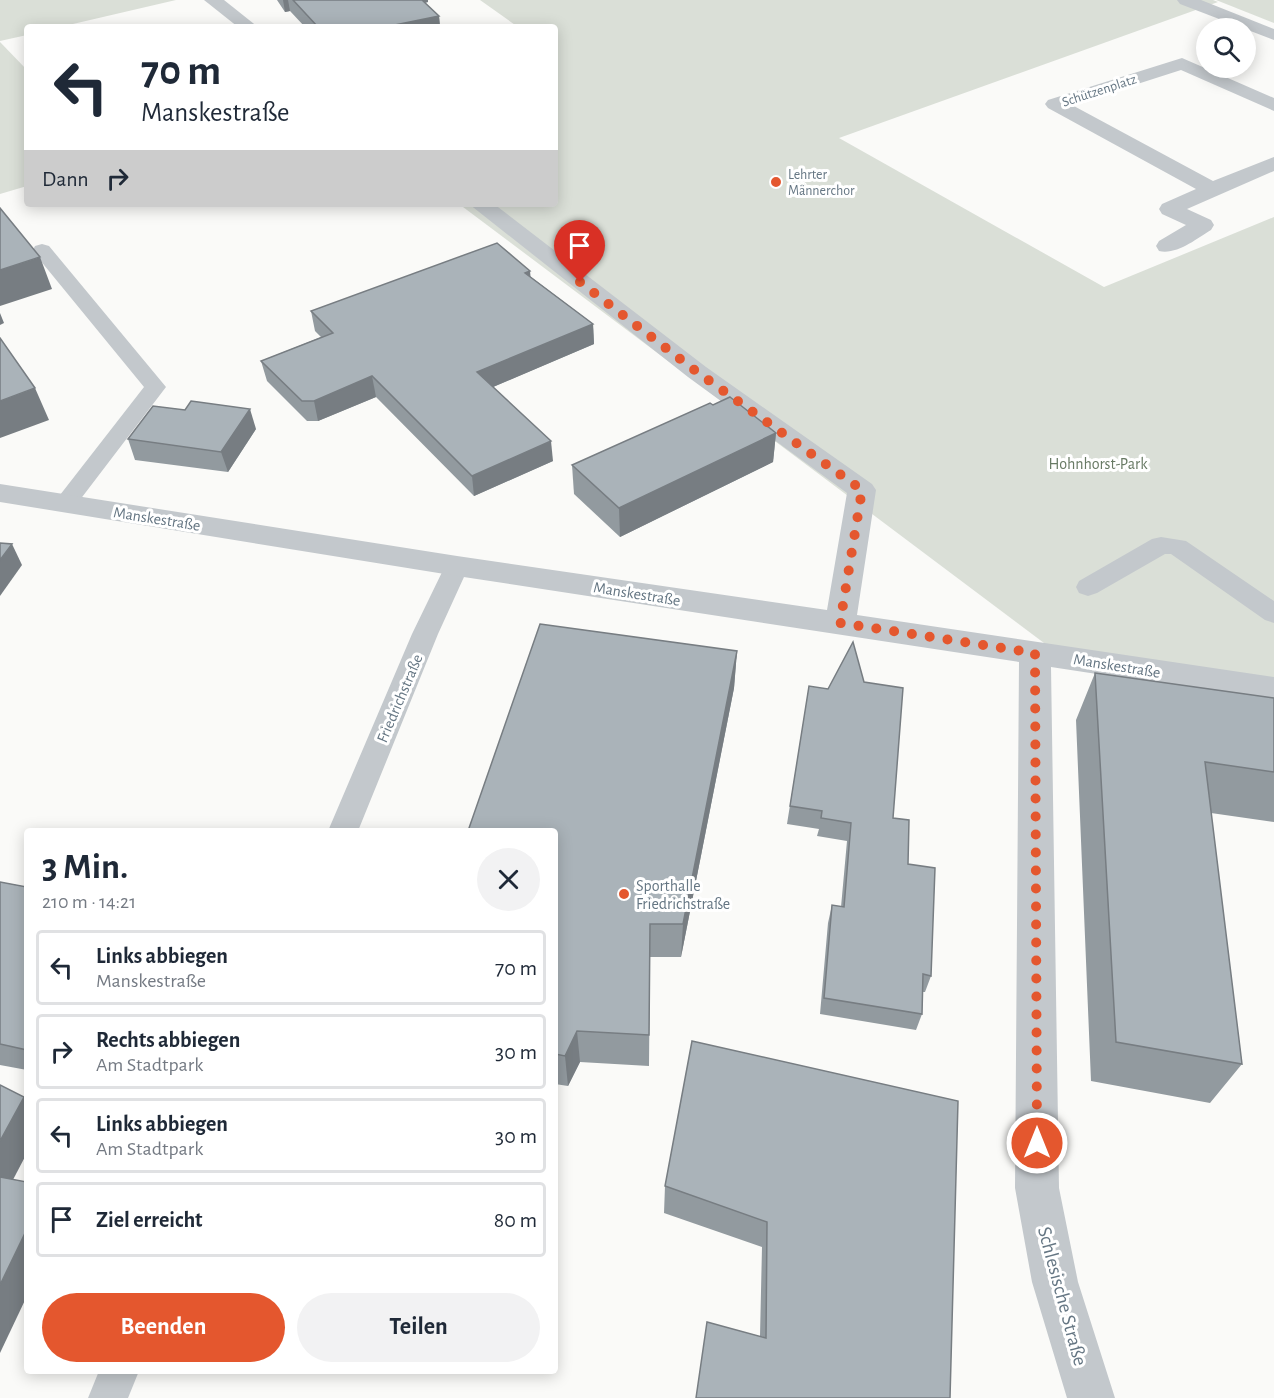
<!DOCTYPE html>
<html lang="de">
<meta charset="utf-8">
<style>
:root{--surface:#fff;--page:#f2f2f3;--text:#1f2937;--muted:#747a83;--line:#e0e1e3;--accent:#e4572e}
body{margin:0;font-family:"Alegreya Sans",sans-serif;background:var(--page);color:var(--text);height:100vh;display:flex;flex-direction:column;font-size:22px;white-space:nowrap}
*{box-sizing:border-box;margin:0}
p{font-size:20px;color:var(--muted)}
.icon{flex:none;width:33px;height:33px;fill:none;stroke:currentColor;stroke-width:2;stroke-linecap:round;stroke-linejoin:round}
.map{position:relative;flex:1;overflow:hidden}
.panel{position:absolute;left:24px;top:828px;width:534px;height:546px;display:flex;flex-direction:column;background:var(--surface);border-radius:6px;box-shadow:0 3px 15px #0003}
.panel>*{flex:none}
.top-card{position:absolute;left:24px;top:24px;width:534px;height:183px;border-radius:6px;box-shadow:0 3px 15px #0003;background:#fff;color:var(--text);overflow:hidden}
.tools{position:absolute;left:1196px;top:18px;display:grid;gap:12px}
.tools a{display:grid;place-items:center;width:60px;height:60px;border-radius:50%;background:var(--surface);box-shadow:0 3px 15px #0003;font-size:30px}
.pin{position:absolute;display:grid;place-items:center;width:51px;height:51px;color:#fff;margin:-62px -26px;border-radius:50% 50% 50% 0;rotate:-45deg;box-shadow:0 0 6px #0007}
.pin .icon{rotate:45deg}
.me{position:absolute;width:66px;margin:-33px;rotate:0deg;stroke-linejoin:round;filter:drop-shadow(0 0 4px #0008)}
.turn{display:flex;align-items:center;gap:21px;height:126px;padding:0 18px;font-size:27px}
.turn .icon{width:78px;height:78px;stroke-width:2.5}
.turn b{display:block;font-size:42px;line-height:51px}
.then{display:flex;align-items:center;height:57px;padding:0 18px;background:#0003;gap:12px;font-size:22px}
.round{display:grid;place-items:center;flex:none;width:63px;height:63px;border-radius:32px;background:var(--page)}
.head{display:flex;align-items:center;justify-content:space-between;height:102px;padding:0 18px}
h1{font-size:36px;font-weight:700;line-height:45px}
.cta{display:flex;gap:12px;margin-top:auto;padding:12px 18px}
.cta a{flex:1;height:69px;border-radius:36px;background:var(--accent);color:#fff;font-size:24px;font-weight:700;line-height:69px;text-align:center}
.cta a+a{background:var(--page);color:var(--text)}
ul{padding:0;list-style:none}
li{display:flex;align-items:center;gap:18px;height:75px;margin:0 12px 9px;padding:0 6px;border:3px solid var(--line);border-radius:6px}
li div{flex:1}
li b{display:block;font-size:22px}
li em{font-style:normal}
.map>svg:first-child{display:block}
</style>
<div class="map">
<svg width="1274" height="1398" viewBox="0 0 1274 1398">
<rect width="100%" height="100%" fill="#fafaf8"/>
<g fill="#dadfd7">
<path d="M0,0H176L60,27H27V35L0,41Z"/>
<path d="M480,0H1213L1218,2L839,138L1104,287L1274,217V680L1048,646L459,204H555V27H518Z"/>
<path d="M1216,0H1274V23Z"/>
<path d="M0,42L27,70V186L0,194Z"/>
</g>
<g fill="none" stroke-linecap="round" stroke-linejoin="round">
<g fill="#c3c8cc" fill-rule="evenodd">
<path d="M42,244L49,246L166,387L73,509L65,512L57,509L53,504L144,387L35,254L33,250L35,246Z"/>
<path d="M1161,537L1186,541L1274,601V623L1265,620L1171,554H1165L1097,593L1088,596L1079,593L1076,587L1079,581L1152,539Z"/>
<path d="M457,558L466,560L469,566L438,634L358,831H328L412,634L445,566L448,560Z"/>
<path d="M99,1371H139L128,1398H88Z"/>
</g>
<g fill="#c3c8cc" fill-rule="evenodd">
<path d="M204,0H224L258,27H238Z"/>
<path d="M1177,0H1201L1274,29V40L1180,4Z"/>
<path d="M1182,58L1274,98V111L1181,70L1072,105L1213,181L1274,157V171L1187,209L1211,220L1214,225L1211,230C1196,239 1177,255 1159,251L1156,246L1159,241L1186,225L1162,214L1159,209L1162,204L1196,189L1048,108L1045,104L1048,100Z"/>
<path d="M469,204H494L706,367L872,484L876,490L857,615L1274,677V701L1051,667L1059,1188L1078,1282L1115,1398H1067L1032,1282L1015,1188L1019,662L457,576L0,502V484L457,556L827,610L847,493L688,377Z"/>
</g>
</g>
<g fill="#929a9f">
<path d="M277,0H428V2L425,3L439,16L440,27H305L290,11L285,12Z"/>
<path d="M531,277L593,324L594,344L493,387L553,461L474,496L376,397L318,421H307L267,381L261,361L321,337L315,331L311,311Z"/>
<path d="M713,405L776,433L773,462L620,537L574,494L572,465Z"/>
<path d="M256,429L228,472L135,460L128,439Z"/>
<path d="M737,651L734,688L681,957H650L649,1066L580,1062L568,1086L555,1084V831Z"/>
<path d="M1095,673L1274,698V822L1211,813L1242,1064L1210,1103L1091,1081L1076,720Z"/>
<path d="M809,686L893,818L908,864L931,976L925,992H923L922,1014L916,1030L820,1014L828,923L832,905L841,907L847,841L817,836L819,829L787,824Z"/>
<path d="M0,882L27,887V1070L0,1065Z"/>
<path d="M692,1041L950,1398L760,1336L762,1247L664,1213L665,1186Z"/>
</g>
<g fill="#777d82">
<path d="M283,0H288L290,11L285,12Z"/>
<path d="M411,0H428V2L412,5Z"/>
<path d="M439,16L440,27H390V26Z"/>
<path d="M40,257L52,289L0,306V270Z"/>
<path d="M530,271L532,291L525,273Z"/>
<path d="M0,313L4,323L0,325Z"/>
<path d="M593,324L594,344L479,393L477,372Z"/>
<path d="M372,376L376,397L318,421L314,401Z"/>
<path d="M35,388L49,420L0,438V401Z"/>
<path d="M250,409L256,429L228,472L221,452Z"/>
<path d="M776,433L773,462L620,537L619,508Z"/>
<path d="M551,441L553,461L474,496L472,476Z"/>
<path d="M12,544L22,565L0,596V560Z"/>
<path d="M737,651L734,688L681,957L683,924Z"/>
<path d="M577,1031L580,1062L568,1086L565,1056Z"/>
<path d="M24,1097L27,1101V1153L5,1195L0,1190V1141Z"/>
<path d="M27,1229V1296L0,1353V1285Z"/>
</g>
<g fill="#aab3b9" stroke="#777d82" stroke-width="1.5">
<path d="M293,0H422L439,16L390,26L391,27H318Z"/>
<path d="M0,208L40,257L0,270Z"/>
<path d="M497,243L530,271L525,273L593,324L477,372L551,441L472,476L372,376L314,401H302L261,361L333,333L311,311Z"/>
<path d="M0,338L35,388L0,401Z"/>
<path d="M730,397L776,433L619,508L572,465L710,403L713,405Z"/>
<path d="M191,401L250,409L221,452L128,439L153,406L185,410Z"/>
<path d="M0,543L12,544L0,560Z"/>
<path d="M540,624L737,651L683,924H650L649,1035L577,1031L565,1056L555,1054V831H468Z"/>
<path d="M853,642L864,682L903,688L893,818L909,820L908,864L935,868L931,976L923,974L922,1014L824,998L832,905L844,907L851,823L821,818L822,811L790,806L809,686L828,689Z"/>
<path d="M1095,673L1274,698V772L1205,762L1242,1064L1116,1042Z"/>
<path d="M0,882L27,887V1050L0,1044Z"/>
<path d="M692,1041L958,1101L950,1398H696L707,1322L766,1338L767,1222L665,1186Z"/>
<path d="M0,1085L24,1097L0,1141Z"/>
<path d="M0,1177L27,1182V1229L0,1285Z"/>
</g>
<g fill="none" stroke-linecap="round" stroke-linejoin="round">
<path stroke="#e4572e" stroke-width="10" stroke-dasharray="0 18" d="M580,282L697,372L862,490L840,623L1035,653L1037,1143"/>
</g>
<g fill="#e4572e" stroke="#fff" stroke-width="2">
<circle cx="776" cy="182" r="6"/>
<circle cx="624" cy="894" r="6"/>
</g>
<g text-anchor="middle" stroke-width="6" stroke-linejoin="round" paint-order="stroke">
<g font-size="14" fill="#657683" stroke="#fff">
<text transform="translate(1099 90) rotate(-18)" y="5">Schützenplatz</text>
</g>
<g font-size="14" fill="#657683" stroke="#fff" text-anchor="start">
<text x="788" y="179">Lehrter<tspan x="788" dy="16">Männerchor</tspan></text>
</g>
<g font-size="16" fill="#687a64" stroke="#fff">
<text x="1098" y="469">Hohnhorst-Park</text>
</g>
<g font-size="16" fill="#657683" stroke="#fff">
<text transform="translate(157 518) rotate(9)" y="6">Manskestraße</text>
<text transform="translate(637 593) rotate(9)" y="6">Manskestraße</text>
<text transform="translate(1117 665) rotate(9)" y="6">Manskestraße</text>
<text transform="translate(399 698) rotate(-67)" y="6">Friedrichstraße</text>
</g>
<g font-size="16" fill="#657683" stroke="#fff" text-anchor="start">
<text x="636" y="891">Sporthalle<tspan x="636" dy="18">Friedrichstraße</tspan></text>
</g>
<g font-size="20" fill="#657683" stroke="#fff">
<text transform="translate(1063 1296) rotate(75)" y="7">Schlesische Straße</text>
</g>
</g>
</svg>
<div class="tools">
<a><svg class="icon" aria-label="search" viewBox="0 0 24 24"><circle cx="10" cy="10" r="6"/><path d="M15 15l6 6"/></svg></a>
</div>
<div class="pin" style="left:580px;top:282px;background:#d93025"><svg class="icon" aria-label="arrive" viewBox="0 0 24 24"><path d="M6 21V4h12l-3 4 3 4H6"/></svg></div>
<svg class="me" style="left:1037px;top:1143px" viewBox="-20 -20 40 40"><circle r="17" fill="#e4572e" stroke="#fff" stroke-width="3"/><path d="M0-11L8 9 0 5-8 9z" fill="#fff"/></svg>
<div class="top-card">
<div class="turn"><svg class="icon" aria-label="left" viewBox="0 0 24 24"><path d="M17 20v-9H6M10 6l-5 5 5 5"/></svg><div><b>70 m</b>Manskestraße</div></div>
<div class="then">Dann<svg class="icon" aria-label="right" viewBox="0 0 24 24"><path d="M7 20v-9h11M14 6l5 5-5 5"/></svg></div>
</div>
<section class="panel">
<div class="head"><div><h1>3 Min.</h1><p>210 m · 14:21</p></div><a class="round"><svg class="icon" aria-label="close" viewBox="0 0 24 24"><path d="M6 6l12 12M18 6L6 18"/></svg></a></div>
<ul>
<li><svg class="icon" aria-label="left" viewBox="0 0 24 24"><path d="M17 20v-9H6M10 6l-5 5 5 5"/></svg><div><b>Links abbiegen</b><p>Manskestraße</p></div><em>70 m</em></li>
<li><svg class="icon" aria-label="right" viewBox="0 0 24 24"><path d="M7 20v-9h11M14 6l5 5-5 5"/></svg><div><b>Rechts abbiegen</b><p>Am Stadtpark</p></div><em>30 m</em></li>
<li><svg class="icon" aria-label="left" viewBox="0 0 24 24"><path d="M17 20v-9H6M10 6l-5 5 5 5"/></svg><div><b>Links abbiegen</b><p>Am Stadtpark</p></div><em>30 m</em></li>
<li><svg class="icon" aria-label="arrive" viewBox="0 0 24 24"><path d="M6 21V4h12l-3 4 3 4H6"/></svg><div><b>Ziel erreicht</b></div><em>80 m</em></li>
</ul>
<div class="cta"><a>Beenden</a><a>Teilen</a></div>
</section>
</div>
